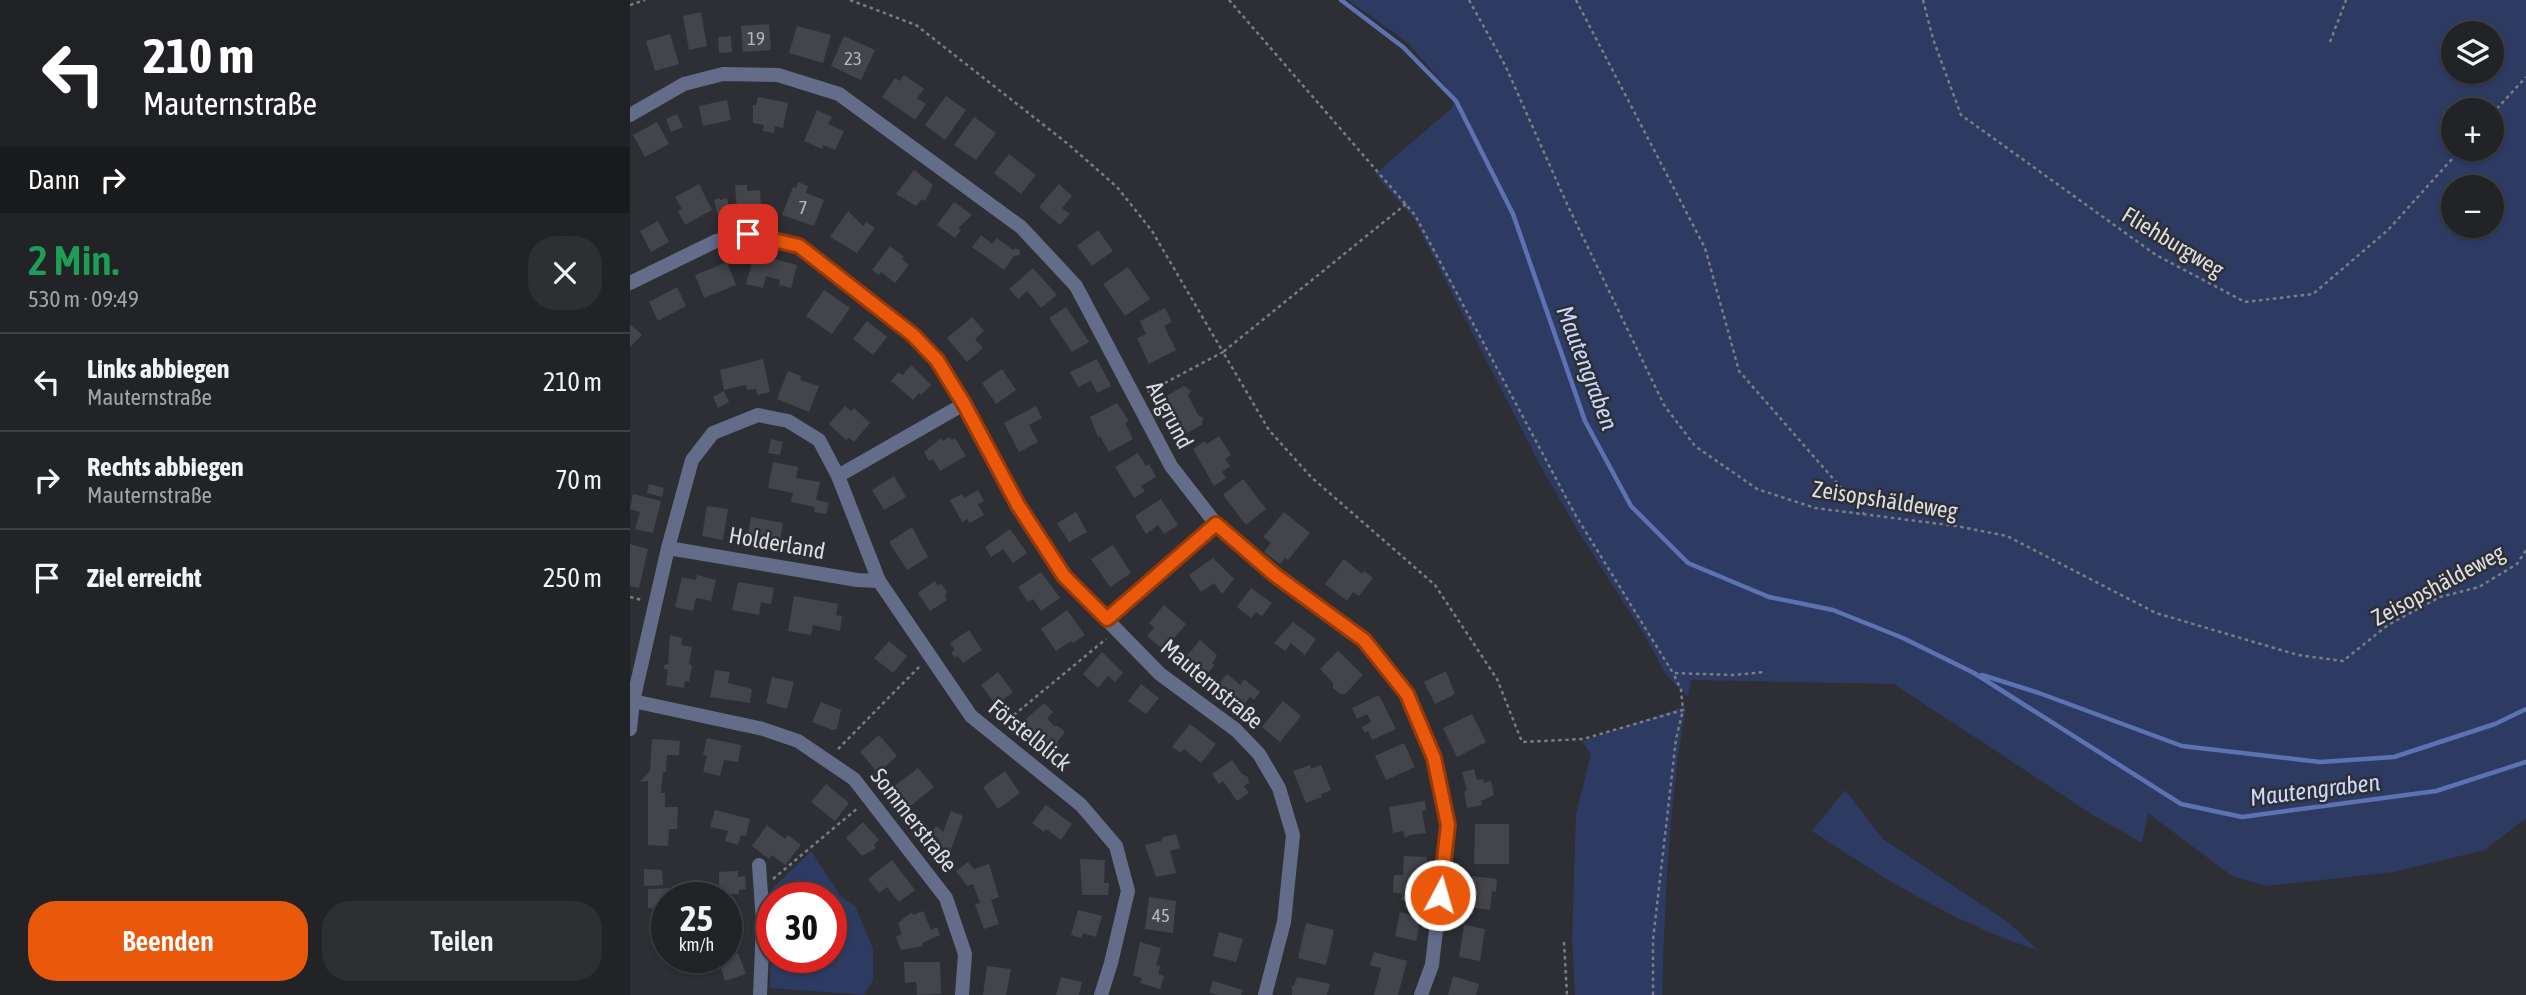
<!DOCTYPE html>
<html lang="de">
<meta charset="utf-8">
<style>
:root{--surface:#222327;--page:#2e2f33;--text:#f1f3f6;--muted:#a2a4a7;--line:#3f4044;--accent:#ea580c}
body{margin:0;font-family:"Asap Condensed",sans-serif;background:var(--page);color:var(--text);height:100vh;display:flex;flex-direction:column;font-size:26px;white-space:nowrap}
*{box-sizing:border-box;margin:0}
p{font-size:23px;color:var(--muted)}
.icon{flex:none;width:38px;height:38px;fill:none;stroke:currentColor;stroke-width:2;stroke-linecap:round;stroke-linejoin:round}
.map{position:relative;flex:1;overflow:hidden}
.details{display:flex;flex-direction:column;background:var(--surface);width:630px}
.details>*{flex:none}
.banner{background:#202124;color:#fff;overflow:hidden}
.tools{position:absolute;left:1811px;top:21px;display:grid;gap:14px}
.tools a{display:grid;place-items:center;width:63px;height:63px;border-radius:50%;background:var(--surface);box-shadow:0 2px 5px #0004,0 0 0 2px var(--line);font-size:35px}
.speed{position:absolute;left:21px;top:882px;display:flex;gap:14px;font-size:35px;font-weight:700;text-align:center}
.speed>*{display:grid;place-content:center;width:91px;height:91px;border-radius:50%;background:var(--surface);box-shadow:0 2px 5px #0004,0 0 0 2px var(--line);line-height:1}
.speed small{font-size:18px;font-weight:400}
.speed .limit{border:10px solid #d22;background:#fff;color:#111}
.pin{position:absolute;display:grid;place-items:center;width:60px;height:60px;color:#fff;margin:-30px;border-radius:14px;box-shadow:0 4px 10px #0006}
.me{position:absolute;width:77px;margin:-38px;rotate:6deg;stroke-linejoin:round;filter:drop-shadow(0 0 5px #0008)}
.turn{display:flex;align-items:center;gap:24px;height:147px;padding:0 28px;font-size:32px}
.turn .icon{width:91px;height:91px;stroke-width:2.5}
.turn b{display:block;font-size:49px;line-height:60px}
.then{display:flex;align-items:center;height:66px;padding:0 28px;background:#0003;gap:14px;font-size:26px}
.round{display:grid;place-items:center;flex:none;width:74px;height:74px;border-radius:28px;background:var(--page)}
.headline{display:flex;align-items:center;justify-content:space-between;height:119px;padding:0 28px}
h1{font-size:42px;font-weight:600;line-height:52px;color:#1e9e55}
.cta{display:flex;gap:14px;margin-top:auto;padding:14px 28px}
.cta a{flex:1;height:80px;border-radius:28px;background:var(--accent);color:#fff;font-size:28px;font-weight:600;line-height:80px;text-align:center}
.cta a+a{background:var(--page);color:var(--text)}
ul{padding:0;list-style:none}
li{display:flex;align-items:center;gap:21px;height:98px;padding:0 28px;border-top:2px solid var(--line)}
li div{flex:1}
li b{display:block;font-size:26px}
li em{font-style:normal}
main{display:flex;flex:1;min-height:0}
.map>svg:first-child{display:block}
</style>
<main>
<section class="details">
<div class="banner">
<div class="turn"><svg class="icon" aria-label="left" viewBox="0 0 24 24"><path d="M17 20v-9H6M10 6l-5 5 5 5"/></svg><div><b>210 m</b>Mauternstraße</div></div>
<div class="then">Dann<svg class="icon" aria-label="right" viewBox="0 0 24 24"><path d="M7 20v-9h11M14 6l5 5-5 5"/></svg></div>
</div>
<div class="headline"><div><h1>2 Min.</h1><p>530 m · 09:49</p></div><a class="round"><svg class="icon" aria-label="close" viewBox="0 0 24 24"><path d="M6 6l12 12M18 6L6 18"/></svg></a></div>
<ul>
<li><svg class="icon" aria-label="left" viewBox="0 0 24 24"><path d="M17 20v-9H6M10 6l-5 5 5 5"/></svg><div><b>Links abbiegen</b><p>Mauternstraße</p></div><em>210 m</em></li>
<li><svg class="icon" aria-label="right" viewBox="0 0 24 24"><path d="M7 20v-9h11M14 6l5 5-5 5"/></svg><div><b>Rechts abbiegen</b><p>Mauternstraße</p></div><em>70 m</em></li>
<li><svg class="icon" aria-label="arrive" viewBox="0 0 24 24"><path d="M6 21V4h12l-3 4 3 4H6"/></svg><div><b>Ziel erreicht</b></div><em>250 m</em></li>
</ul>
<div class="cta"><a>Beenden</a><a>Teilen</a></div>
</section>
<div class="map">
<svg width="1896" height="995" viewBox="0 0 1896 995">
<rect width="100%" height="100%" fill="#2d2f34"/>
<g fill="#2d3a62" fill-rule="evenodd">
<path d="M718,0H1896V818L1855,850L1764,872L1637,886L1602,876L1518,813L1512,843L1463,815L1264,684L1061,680L1058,697L1036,675L1015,636L948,531L910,465L784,219L745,174L822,108L824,96L777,42ZM1862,33V72H1824V33ZM1862,110V149H1824V110ZM1824,187H1862V226H1824Z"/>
<path d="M1056,706C1039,802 1035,898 1032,995H945L942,938L946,814L961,754L952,741Z"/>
<path d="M1215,790L1253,839L1378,922L1408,950C1327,925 1253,878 1182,831Z"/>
<path d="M181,851L212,898L225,906L243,948V981L234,995L140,988L142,889ZM142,898H201V957H142Z"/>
</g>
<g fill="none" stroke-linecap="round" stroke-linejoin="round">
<g stroke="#5d72b2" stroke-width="4.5">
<path d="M711,0L773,47L826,101L883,214L955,421L1001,506L1058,563L1139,597L1203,610L1273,638L1344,673L1551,804L1612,817L1806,791L1896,762"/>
<path d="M1352,675L1409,693L1552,746L1690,762L1764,757L1865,724L1896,709"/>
</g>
</g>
<g fill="#43454b">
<path d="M71,12L77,46L59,50L53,16Z"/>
<path d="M139,24L141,50L113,52L111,26Z"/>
<path d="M167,26L201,35L193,63L159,53Z"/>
<path d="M40,34L49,64L25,71L16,41Z"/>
<path d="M101,36L102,52L89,53L88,37Z"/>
<path d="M214,36L245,50L231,80L201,66Z"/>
<path d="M274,75L294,89L287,98L296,104L285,120L252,97L265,78L270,81Z"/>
<path d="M316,96L336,110L315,140L295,125Z"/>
<path d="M128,97L158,103L153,128L145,126L144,133L133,131L134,125L123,123V105H126Z"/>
<path d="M97,100L101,120L73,126L69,106Z"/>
<path d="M187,110L202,117L198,124L214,131L205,150L193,145L192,149L174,141Z"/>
<path d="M47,114L53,127L41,132L36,119Z"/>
<path d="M344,117L366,133L346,160L324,145Z"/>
<path d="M27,122L39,144L15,157L3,135Z"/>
<path d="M379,154L406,175L391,194L364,173Z"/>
<path d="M284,170L303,185L295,201L292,199L286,206L266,194Z"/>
<path d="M168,182L178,186L176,193L194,200L184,226L152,215L163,187L166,188Z"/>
<path d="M69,184L82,210L55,225L48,211L52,209L45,197Z"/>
<path d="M429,184L442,196L432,208L440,214L430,225L409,207Z"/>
<path d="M105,185H117V191L130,190L131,209L107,211Z"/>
<path d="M90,198V200L97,198L100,212L87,213L84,200Z"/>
<path d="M324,202L342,215L328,228L331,230L325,238L307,225Z"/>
<path d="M218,211L233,226L236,222L245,228L227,253L200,237Z"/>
<path d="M28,221L39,242L21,252L10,231Z"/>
<path d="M468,230L483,251L462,266L447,246Z"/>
<path d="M351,235L362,244L367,238L383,250L385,248L390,250V255L384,256L374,270L342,247Z"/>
<path d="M260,246L274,257L272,259L279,265L265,283L251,272L249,275L242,270Z"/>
<path d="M124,254L167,265L161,288L149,285L150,280L136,276L133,288L116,284Z"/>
<path d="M97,262L106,285L74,298L65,275Z"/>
<path d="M498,267L520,299L495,316L473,284Z"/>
<path d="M403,268L427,295L411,308L397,291L388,299L379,289Z"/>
<path d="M47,287L56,306L28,321L19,302Z"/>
<path d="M194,290L220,308L202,334L176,316Z"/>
<path d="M436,307L459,342L442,352L419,318Z"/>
<path d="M535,308L542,322L534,326L546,350L519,364L507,338L516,334L510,321Z"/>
<path d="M342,317L354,331L345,339L353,348L337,362L317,338Z"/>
<path d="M237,321L257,337L243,355L223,339Z"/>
<path d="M0,324L12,335L0,347Z"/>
<path d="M133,359L140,392L127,395L126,389L117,390L116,385L94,390L90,370Z"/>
<path d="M467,359L481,386L467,393L461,381L448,387L440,372Z"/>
<path d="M281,365L301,385L291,395L289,393L283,400L261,381L268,372L273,375Z"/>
<path d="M372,369L386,390L366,404L352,383Z"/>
<path d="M158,371L171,376L170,380L189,386L179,412L147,399Z"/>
<path d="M554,386L561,391L558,395L568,415L574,418L572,421L573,424L552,436L533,398Z"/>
<path d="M94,391L99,402L88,408L83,397Z"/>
<path d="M487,403L499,421L495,423L503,439L479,452L470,436L468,437L460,417Z"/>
<path d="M215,406L221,411L224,408L240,423L224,442L219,438L216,440L199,424Z"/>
<path d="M406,406L412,418L399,425L408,442L389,452L374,423Z"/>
<path d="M589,436L601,455L595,459L600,466L592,472L596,478L584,486L563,449L575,441L577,444Z"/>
<path d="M319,437L322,440L325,438L336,456L310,471L303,459L299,461L294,452L311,438L313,441Z"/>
<path d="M141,439L153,442L150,455L138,453Z"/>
<path d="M508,453L516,466L519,464L526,477L511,486L515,491L504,498L485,467Z"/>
<path d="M143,462L168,467L166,478L190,482L186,500L199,503L196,514L184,512L185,507L161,502L163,493L138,488Z"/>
<path d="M264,476L276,497L254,510L242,490Z"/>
<path d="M613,479L636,509L616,525L593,495Z"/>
<path d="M19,484L34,488L32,497L17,493Z"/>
<path d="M348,490L354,501L348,504L354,515L340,523L337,519L332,522L320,500L332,494L334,498Z"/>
<path d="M3,494L31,501L23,533L5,529L10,512L0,509Z"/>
<path d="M531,499L548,525L534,534L528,525L516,534L505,516Z"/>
<path d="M77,506L98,509L93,540L72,536Z"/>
<path d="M446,512L457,532L439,542L427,523Z"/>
<path d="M654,512L680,533L658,560L655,558L650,564L634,552L641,543L633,537Z"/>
<path d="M121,517L153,523L150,542L135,540L133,549L116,546Z"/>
<path d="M282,527L298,557L277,570L259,542Z"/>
<path d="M380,529L397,553L383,563L373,549L361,557L355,547Z"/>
<path d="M153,540L165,542L163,554L150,552Z"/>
<path d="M0,544L18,549L9,588L0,586Z"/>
<path d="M483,545L501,573L480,587L461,559Z"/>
<path d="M583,558L604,579L592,594L584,583L571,592L559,575Z"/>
<path d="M714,559L732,574L734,571L743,578L729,596L723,592L717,601L695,584Z"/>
<path d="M411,572L430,598L411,611L403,599L398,602L388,587Z"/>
<path d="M67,575L86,580L81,601L66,598L63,611L45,607L52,577L66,580Z"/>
<path d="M305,581L308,586L311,584L313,586L317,592L315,597L317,600L300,611L288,593Z"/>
<path d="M108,582L144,588L141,604L131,602L129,615L102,610Z"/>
<path d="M621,588L642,603L632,616L626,612L621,618L607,607Z"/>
<path d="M164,596L208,604L206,615L212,616L210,631L183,625L181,635L158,631Z"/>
<path d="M534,605L556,624L534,650L517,636L524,628L519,623Z"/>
<path d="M437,610L455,635L443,643L441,641L426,651L411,629Z"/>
<path d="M663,622L686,639L675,655L661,643L655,651L644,643Z"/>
<path d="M339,630L352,650L333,663L328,656L325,658L321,652L325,650L320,643Z"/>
<path d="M40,635L52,638L51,645L62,647L59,664L62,666L59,682L55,681L54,688L36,685L38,670L34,669V665L38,664Z"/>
<path d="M570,640L587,655L582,664L585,665L572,680L551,663Z"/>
<path d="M259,641L277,656L263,673L244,658Z"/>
<path d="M708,651L733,675L715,694H710L703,688V683L690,669Z"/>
<path d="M472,652L493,673L485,682L478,676L468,688L453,674Z"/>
<path d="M85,670L100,672L98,683L122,689L120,703L80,697Z"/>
<path d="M816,671L825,694L805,704L794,682Z"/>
<path d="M368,672L383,692L366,705L351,685Z"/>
<path d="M597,674L610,685L614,679L630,692L624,700L620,697L611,708L586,688Z"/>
<path d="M142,677L164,682L157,709L136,703Z"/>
<path d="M511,684L529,698L516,714L498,701Z"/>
<path d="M749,695L766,729L742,740L738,731L735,733L732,727L741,722L737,714L727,719L722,708Z"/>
<path d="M653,701L671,716L650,742L632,727Z"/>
<path d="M191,702L211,710L207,729L202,730L182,722Z"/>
<path d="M414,703L423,712L417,718L424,726H428L435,732L427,742L431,747L421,757L408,744L415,737L410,732H402L396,726V719Z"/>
<path d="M842,714L856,742L827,757L813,728Z"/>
<path d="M560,724L586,744L571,763L554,749L551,753L542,747Z"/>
<path d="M249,735L267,756L248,773L230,752Z"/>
<path d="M77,738L111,745L108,762L94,760L90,776L73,772L77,756L73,755Z"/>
<path d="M22,739L50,741L49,755H37L36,772H33L31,793H35V807H48L47,829H39L38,846L18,845V781L10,782L20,771Z"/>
<path d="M774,743L785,767L756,780L745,756Z"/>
<path d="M602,760L612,774L618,777L619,783L614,786L619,793L607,801L593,781L589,784L582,774Z"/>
<path d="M680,765L681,769L691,765L701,790L691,794L692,797L676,803L663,771Z"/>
<path d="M288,768L304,787L278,808L262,788Z"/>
<path d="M844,769L847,780L853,779L854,783L861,781L864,795L851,801L852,805L837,808L834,792L837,790L832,772Z"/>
<path d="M375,771L390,793L368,809L353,787Z"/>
<path d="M196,784L219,803L205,821L181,802Z"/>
<path d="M795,801L796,810L792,811L796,833L780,835L775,838L773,831L763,833L759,807Z"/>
<path d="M416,805L442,824L431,840L416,829L414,832L402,823Z"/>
<path d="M85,810L120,819L116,836L111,835L108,845L95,841L98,831L80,827Z"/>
<path d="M321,811L333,816L320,852L307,847L310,841L301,831L307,826L313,832Z"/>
<path d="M233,822L249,840L244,845L246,848L232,856L216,838Z"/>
<path d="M845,824H879V864H844Z"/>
<path d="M137,825L155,839L158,835L171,845L155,865L142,855L139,859L122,846Z"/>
<path d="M546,834L550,848L540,851L546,873L526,877L515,845L531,841L533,837Z"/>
<path d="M774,856L797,857V880L793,879L791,903L771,900L772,894L763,892L764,875H773Z"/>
<path d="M450,859L475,860L474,883H479L478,895H452Z"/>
<path d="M262,860L285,890L269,902L257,887L249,893L238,879Z"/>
<path d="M338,862L344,869L359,864L369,897L361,900L369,924L354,929L345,904L350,903L343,884L337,886L326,871Z"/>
<path d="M14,869L32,870L33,885L14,886Z"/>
<path d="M108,871V877L115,876L116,889L109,890V894H89V872Z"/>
<path d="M842,876L867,879L866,892L862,891L860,910L838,907Z"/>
<path d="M49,888V898H37V925H23L22,908H18V889Z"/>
<path d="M519,897L546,901L543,933L515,929Z"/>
<path d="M96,910H106L105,938L96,937Z"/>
<path d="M448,910L472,916L466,937L453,933L451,938L441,935Z"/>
<path d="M293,911L301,930L307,927L310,935L292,943L293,946L271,950L266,937L272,934L268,923L282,912L283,915Z"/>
<path d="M770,912L791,917L786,941L765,936Z"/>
<path d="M676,923L704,930L696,965L668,958Z"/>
<path d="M834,925L855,929L850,961L829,957Z"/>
<path d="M589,932L613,939L606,962L583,956Z"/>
<path d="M510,942L531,948L526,965L530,966L528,974L534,976L530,989L510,983L512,978L503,976Z"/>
<path d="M744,952L777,961L768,995H744L751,968L740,965Z"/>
<path d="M108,953L116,974L95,981L88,958Z"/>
<path d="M274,962H310L311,994L287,995L286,982L275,983Z"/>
<path d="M357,966L381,969L376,995H353Z"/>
<path d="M823,976L849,984L846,995H818Z"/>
<path d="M431,977L452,982L449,995H426Z"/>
<path d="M667,977L700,984L697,995H662V985L664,986Z"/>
<path d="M583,981L613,990L611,995H587L579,992Z"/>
</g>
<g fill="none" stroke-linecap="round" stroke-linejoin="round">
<g stroke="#7b7d81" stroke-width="2.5" stroke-dasharray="3.5 3.5" stroke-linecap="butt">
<path d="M220,0L286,25L438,144L487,187L522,231L593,352L518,392"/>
<path d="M599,0L785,215L946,516L1043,673L1103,675L1135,672"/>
<path d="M839,0L875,65L937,204L1034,405L1065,446L1127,489L1185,508L1326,526L1377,536L1526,613L1668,655L1713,661L1758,625L1810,597L1849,587L1887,564L1896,550"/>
<path d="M946,0L1075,248L1109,371L1234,514"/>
<path d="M1293,0L1303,39L1331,115L1526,255L1615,302L1683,294L1758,230L1831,149"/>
<path d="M0,5L15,0"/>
<path d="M1700,42L1716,0"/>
<path d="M1862,114L1896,77"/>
<path d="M776,204L593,352L639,430L681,477L805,585L867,679L892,742L953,739L1053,710L1051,690L1043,673"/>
<path d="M0,597L12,600"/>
<path d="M373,724L476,639"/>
<path d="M208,749L289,667"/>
<path d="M143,879L229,807"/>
<path d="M934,942L937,995"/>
<path d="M1023,995V940L1046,739L1053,710"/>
</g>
<g stroke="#636d8a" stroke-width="14">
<path d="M0,115L54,84L93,74L148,75L209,94L391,227L446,286L541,466L586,524L645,575L734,640L777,693L804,758L818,825L802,965L791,995"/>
<path d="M0,283L86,241L118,234L169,246L283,335L307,360L334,404L388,505L434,576L530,674L606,730L629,754L649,788L663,835L654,922L635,995"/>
<path d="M208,476L334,404"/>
<path d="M38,548L227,580L249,581"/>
<path d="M477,619L586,524"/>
<path d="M3,701L133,729L168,741L224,779L316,898L335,954L332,995"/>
<path d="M0,729L3,701L38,548L62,460L83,433L128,415L158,421L189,440L208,476L249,581L341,716L451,805L486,846L498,891L481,963L471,995"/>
<path d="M129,865L133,923L130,995"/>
</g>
</g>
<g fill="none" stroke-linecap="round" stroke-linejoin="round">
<g stroke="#983908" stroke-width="18">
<path id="route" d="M118,234L169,246L283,335L307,360L334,404L388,505L434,576L477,619L586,524L645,575L734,640L777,694L804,758L818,825L810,895"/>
</g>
<use href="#route" stroke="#ea580c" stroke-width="12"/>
</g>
<g text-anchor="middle" stroke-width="5" stroke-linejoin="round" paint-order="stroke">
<g font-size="19" fill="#b6b8bc">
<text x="126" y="45">19</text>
<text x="223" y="65">23</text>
<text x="173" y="214">7</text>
<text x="531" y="922">45</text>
</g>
<g font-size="23" fill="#dddee2" stroke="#2d2f34">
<text transform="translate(1543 242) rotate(31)" y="8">Fliehburgweg</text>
<text transform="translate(540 415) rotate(62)" y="8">Augrund</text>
<text transform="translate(1255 500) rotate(9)" y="8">Zeisopshäldeweg</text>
<text transform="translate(147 543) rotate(10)" y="8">Holderland</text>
<text transform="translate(1808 585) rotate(-28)" y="8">Zeisopshäldeweg</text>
<text transform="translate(582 684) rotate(40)" y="8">Mauternstraße</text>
<text transform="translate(400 735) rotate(39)" y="8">Förstelblick</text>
<text transform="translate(284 820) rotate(52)" y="8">Sommerstraße</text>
</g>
<g font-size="24" font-style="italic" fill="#cad8fd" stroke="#2d2f34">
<text transform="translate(957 368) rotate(69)" y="8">Mautengraben</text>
<text transform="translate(1685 790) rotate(-7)" y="8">Mautengraben</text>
</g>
</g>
</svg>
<div class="tools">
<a><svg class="icon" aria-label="layers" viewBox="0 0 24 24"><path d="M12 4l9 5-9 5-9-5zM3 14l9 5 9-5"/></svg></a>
<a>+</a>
<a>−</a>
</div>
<div class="speed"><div>25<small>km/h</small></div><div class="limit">30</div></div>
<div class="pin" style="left:118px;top:234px;background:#d93025"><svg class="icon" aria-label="arrive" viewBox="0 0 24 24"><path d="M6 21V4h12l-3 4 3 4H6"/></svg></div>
<svg class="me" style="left:810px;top:895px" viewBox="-20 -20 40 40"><circle r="17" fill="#ea580c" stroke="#fff" stroke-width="3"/><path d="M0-11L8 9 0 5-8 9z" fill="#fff"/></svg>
</div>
</main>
